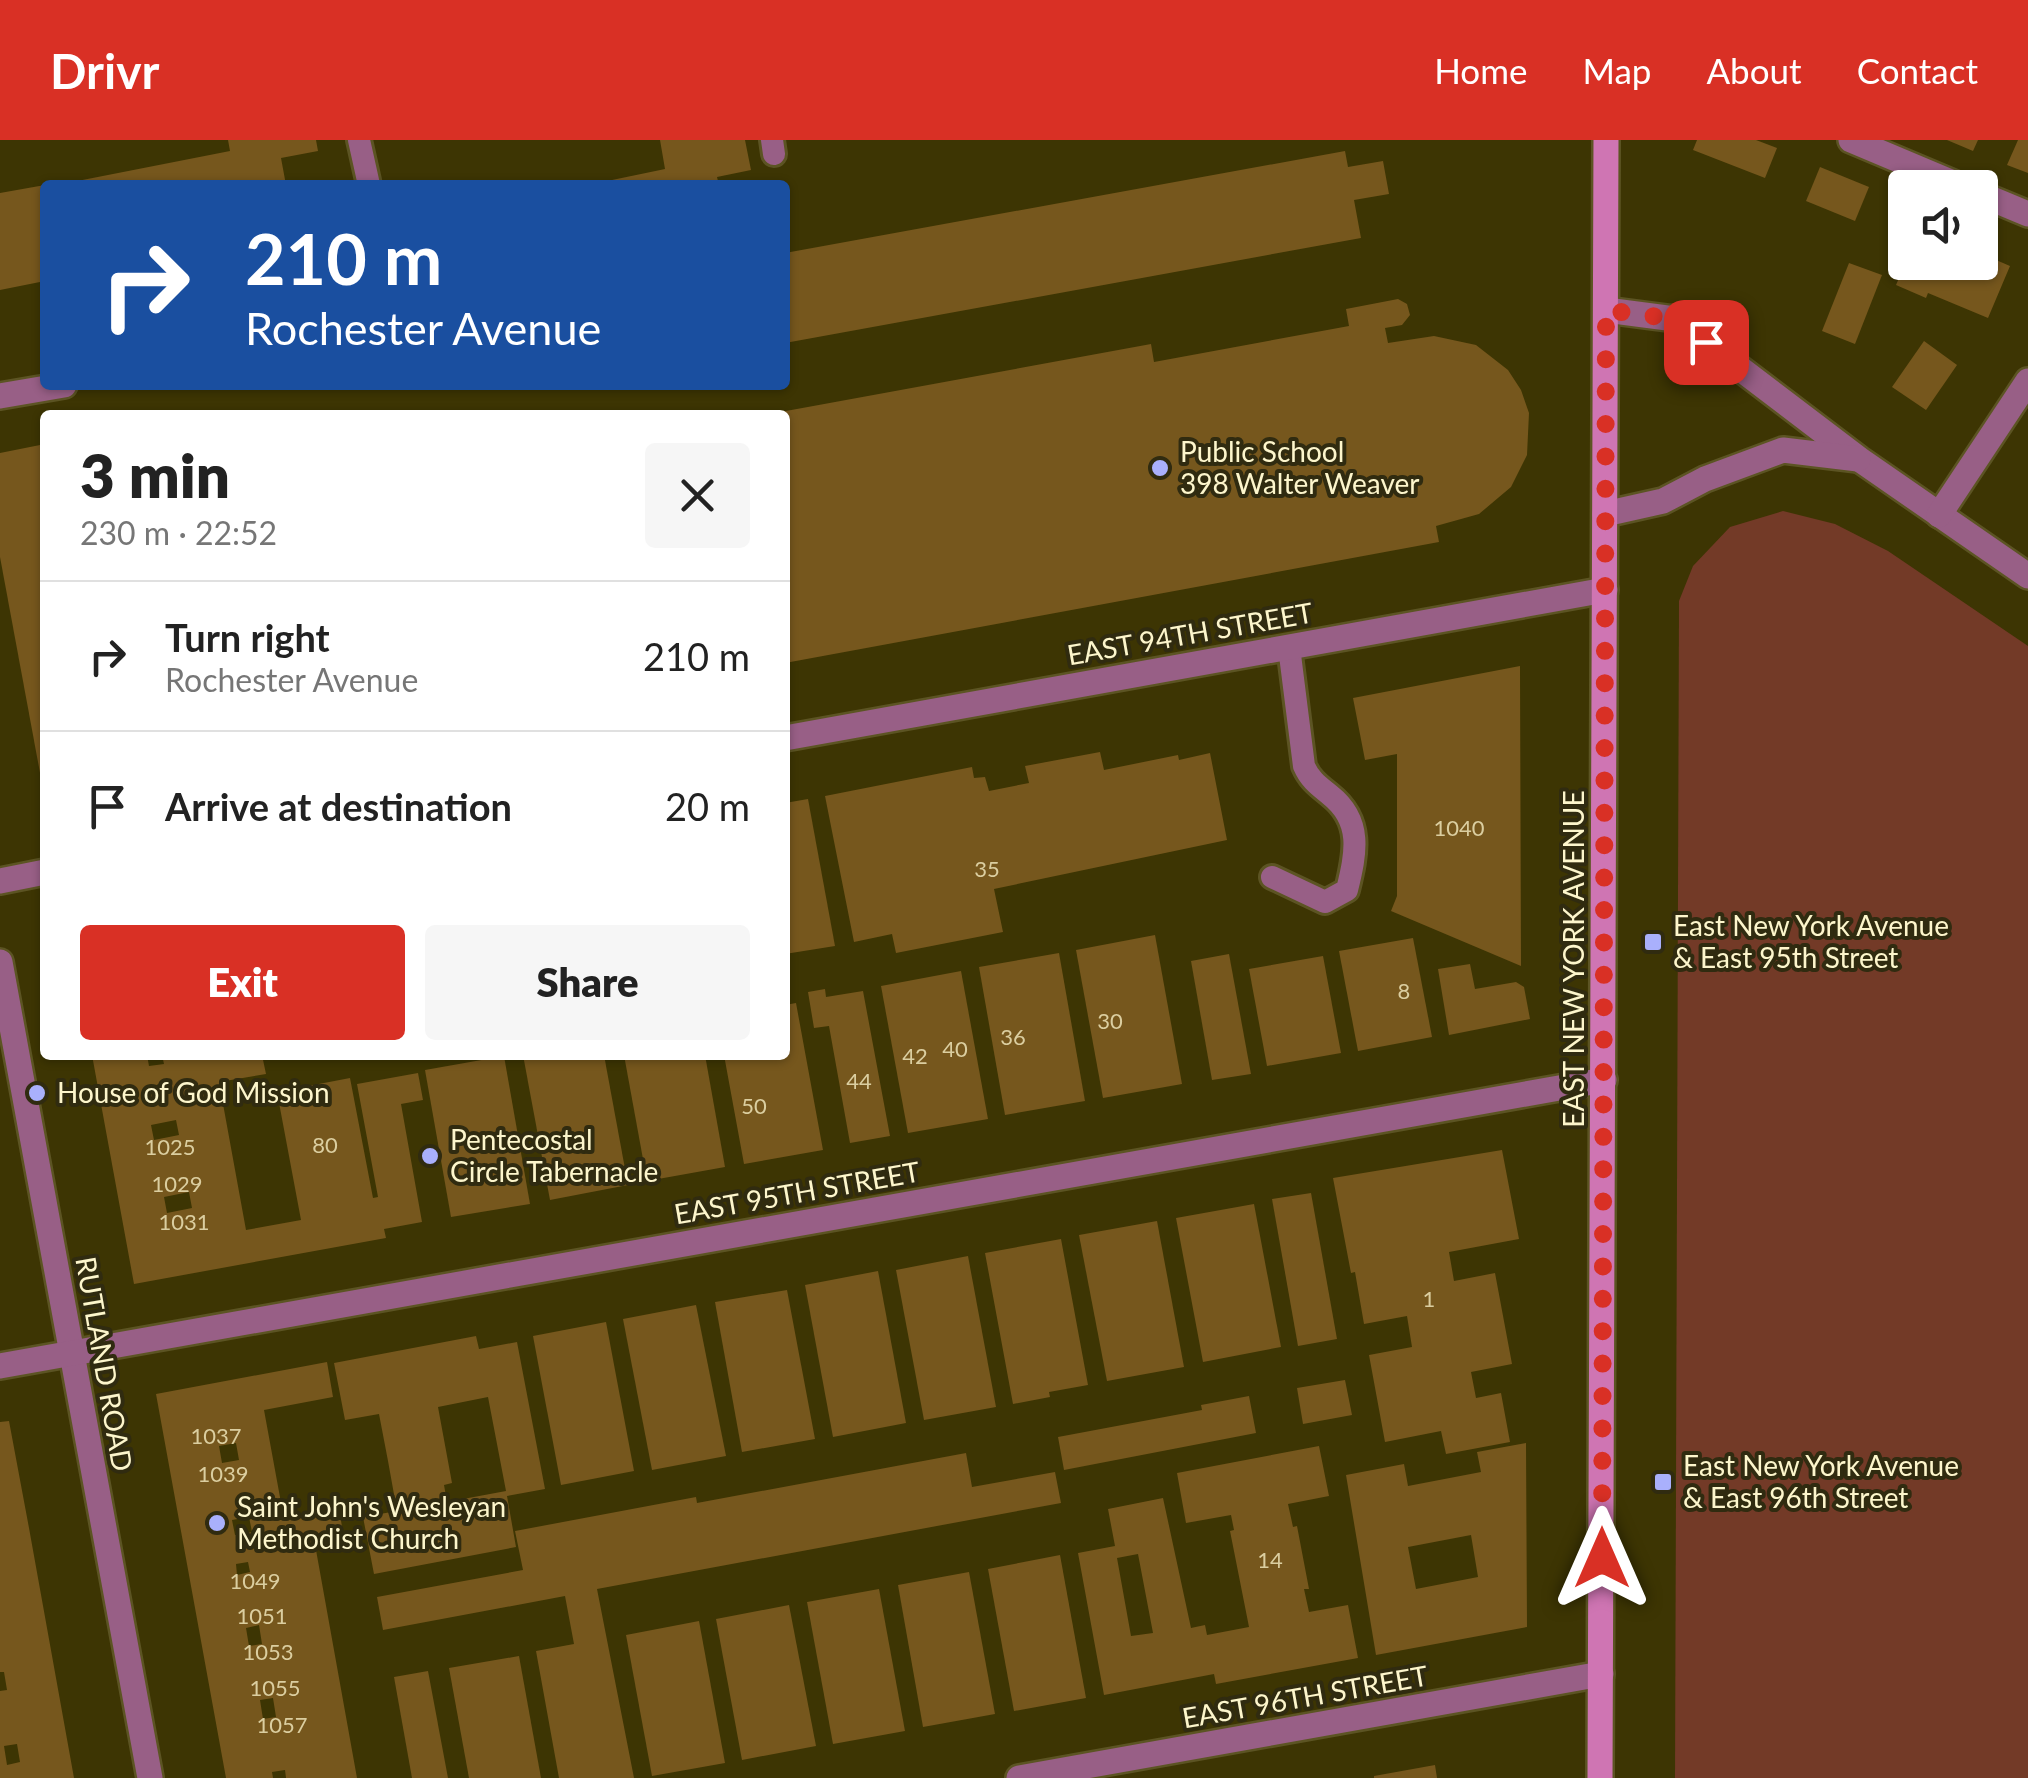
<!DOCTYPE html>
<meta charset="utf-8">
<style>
:root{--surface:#fff;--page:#f6f6f6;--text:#222;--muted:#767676;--line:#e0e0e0;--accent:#d93025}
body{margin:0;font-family:Lato,sans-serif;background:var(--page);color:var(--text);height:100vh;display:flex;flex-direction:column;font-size:38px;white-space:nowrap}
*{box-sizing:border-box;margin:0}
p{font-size:32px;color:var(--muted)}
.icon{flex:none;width:55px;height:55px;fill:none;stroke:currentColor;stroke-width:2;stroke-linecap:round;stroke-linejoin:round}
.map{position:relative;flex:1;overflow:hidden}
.sheet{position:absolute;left:40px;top:270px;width:750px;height:650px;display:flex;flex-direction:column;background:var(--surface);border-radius:10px;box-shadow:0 2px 8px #0004}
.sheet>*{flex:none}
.hud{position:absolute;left:40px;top:40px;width:750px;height:210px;border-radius:10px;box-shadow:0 2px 8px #0004;background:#1a4fa0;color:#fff;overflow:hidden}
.controls{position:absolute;left:1888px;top:30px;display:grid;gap:20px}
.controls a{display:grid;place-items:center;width:110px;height:110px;border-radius:10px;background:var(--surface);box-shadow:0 2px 8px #0004;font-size:50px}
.pin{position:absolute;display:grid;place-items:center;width:85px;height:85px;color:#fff;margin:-42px;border-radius:20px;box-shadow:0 5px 15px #0006}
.me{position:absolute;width:110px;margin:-55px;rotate:0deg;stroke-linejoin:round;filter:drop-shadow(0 0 8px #0008)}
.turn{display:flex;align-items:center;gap:35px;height:210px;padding:0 40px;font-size:45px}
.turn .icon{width:130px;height:130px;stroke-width:2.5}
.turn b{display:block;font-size:70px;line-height:85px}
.round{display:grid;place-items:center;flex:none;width:105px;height:105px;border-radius:10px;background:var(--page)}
.head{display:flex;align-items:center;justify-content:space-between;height:170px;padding:0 40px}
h1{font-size:60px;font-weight:800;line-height:75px}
.button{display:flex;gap:20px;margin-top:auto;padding:20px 40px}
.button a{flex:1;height:115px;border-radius:10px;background:var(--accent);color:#fff;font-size:40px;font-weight:800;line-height:115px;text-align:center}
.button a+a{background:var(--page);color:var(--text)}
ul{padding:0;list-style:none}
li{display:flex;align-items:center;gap:30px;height:150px;padding:0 40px;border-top:2px solid var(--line)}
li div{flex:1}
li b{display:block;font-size:38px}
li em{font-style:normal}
header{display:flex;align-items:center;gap:60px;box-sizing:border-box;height:140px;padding:0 50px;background:var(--accent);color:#fff}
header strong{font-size:48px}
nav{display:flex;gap:55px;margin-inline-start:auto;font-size:35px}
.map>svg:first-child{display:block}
</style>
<header>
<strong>Drivr</strong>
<nav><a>Home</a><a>Map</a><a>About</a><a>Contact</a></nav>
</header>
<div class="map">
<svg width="2028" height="1638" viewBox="0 0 2028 1638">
<rect width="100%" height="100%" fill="#3d3503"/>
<path fill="#733a27" d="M1783,371L1835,384L1888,411L2028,506V1638H1675L1679,461L1693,426L1730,387Z"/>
<g fill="#76571d" fill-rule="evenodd">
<path d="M228,0H316L318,11L281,18L286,45H57L230,11Z"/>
<path d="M660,0H745L751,30L717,37L719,45H588L665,29Z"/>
<path d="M1697,0H1756L1777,8L1765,38L1693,10Z"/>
<path d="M1947,0H1978L1973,11Z"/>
<path d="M2018,0H2028V33L2007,25Z"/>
<path d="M1345,11L1348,27L1383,21L1389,54L1354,60L1361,98L785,203V113Z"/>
<path d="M1820,27L1869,47L1855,81L1806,61Z"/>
<path d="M45,45V141L0,150V53Z"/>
<path d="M1980,113L2010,126L1988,178L1928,153L1926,158L1896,145L1906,122H1980Z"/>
<path d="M1849,123L1882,135L1855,204L1822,191Z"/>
<path d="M1398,159L1407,164L1410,175L1402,185L1385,188L1388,203L1434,196L1476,205L1508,230L1521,250L1529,273L1527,315L1511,347L1479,374L1436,386L1439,402L785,523V275L775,273L1151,204L1154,222L1349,186L1346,169Z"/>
<path d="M1924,201L1957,225L1926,270L1892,247Z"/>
<path d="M45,304V649H43L0,417V313Z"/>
<path d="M1520,526L1521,826L1391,771L1397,756V614L1365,620L1353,558Z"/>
<path d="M1100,612L1104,630L1178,615L1179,620L1210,613L1227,700L994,749L1003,792L896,813L892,794L854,802L825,656L972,627L974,638L985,637L989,651L1029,643L1025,626Z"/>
<path d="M808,659L835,806L785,814V663Z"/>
<path d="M1155,795L1182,944L1103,958L1076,810Z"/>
<path d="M1413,798L1432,897L1358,911L1339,811Z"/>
<path d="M1059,813L1085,961L1005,975L979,827Z"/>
<path d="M1229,814L1251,934L1212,940L1191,821Z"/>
<path d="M1323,816L1341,913L1267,926L1249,829Z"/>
<path d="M1470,824L1475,849L1516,842L1524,847L1530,879L1449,895L1438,829Z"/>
<path d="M961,831L988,979L908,993L881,846Z"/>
<path d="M825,849L826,857L863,851L890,996L850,1003L829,886L814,888L808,852Z"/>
<path d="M796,863L823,1010L744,1024L724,915H785V865Z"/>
<path d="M92,915H147L149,926L164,924L162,915H262L266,934L219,942L246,1090L301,1080L277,952L350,938L373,1058L378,1057L357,944L418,933L423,960L401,964L422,1082L384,1089L386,1098L134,1144ZM176,980L179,995L154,1000L151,985ZM189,1052L192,1068L167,1073L164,1057Z"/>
<path d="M523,915H604L628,1045L550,1060Z"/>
<path d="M624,915H705L725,1027L647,1041Z"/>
<path d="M504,916L530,1064L451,1077L425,930Z"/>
<path d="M1502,1010L1519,1099L1449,1112L1454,1141L1495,1133L1512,1224L1471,1232L1476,1258L1501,1253L1510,1302L1446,1314L1441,1291L1385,1302L1369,1215L1412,1207L1407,1176L1364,1184L1355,1132L1351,1133L1333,1038Z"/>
<path d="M1311,1053L1337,1199L1298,1206L1272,1059Z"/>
<path d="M1254,1064L1281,1207L1203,1222L1176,1078Z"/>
<path d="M1157,1081L1184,1227L1107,1241L1079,1095Z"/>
<path d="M1061,1099L1088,1245L1049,1252L1050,1257L1013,1264L985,1113Z"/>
<path d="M968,1116L996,1267L924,1280L896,1130Z"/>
<path d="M878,1131L906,1283L833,1297L805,1145Z"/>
<path d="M787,1150L815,1299L742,1312L715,1162Z"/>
<path d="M696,1165L726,1316L652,1330L623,1179Z"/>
<path d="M606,1182L634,1331L561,1345L533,1196Z"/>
<path d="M476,1196L479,1209L517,1202L545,1349L507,1356L516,1407L374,1434L363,1377L397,1371L388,1321L379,1274L345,1280L334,1223ZM488,1257L506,1351L447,1362L444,1345L452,1343L438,1267Z"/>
<path d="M327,1222L333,1257L264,1270L284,1379L339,1369L345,1404L316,1410L357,1638H286L285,1630L272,1632L273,1638H226L156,1254ZM236,1303L239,1320L222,1323L219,1306ZM249,1377L252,1392L235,1395L232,1380ZM248,1422L250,1432L237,1435L236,1424ZM259,1485L262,1504L249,1506L246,1488ZM273,1558L276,1577L263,1579L260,1560Z"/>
<path d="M1345,1240L1352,1275L1303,1284L1297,1248Z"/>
<path d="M1249,1256L1256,1293L1064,1330L1058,1297L1202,1270L1201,1265Z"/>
<path d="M9,1281L29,1388L74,1638H0V1551L7,1550L4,1532H0V1282ZM17,1604L20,1622L7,1625L4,1606Z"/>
<path d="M1526,1303L1527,1487L1376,1515L1346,1335L1404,1324L1408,1346L1481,1332L1477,1312ZM1471,1395L1478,1437L1416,1449L1408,1407Z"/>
<path d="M1319,1306L1329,1356L1288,1364L1293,1387L1297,1386L1309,1449H1304L1309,1472L1348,1465L1358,1518L1216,1544L1214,1534L1104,1555L1078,1413L1115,1406L1108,1369L1163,1358L1191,1488L1205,1485L1207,1495L1249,1487L1230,1391L1234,1390L1231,1375L1186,1383L1177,1333ZM1138,1414L1153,1493L1131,1496L1117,1418Z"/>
<path d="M966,1313L972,1347L1055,1332L1061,1363L597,1449L634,1638H559L536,1511L574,1504L565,1456L383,1490L377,1457L523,1430L515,1391L696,1357L697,1363Z"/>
<path d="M1060,1415L1086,1558L1014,1571L988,1429Z"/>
<path d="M969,1432L995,1574L923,1587L898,1445Z"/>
<path d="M879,1449L905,1591L833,1604L807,1462Z"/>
<path d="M789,1465L816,1606L742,1620L716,1479Z"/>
<path d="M699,1481L725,1623L652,1636L626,1495Z"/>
<path d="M519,1516L541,1638H469L449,1528Z"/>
<path d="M428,1531L448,1638H412L394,1537Z"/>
<path d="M1435,1625L1437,1638H1374V1636Z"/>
</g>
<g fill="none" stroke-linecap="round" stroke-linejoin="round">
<g stroke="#5c5423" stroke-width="28">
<g id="service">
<path d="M359,0L369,45"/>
<path d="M772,0L774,14"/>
<path d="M1272,737L1325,762L1347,750C1356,713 1363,681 1330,655C1319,646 1310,640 1304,626L1289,507"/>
</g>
</g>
<g stroke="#5c5423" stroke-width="30">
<g id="minor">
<path d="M1851,0L1965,48"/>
<path d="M1980,54L2028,74"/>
<path d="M1606,170L1675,179L1859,319L2028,436"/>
<path d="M0,256L64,245"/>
<path d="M1605,374L1663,361L1705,339L1783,310L1858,319"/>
<path d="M1939,375L2028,241"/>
<path d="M785,598L1605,450"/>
<path d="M0,741L45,732"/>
<path d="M0,822L150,1638"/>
<path d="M0,1226L1604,940"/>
<path d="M1019,1638L1601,1534"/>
</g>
</g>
<g stroke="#5c5423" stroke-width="30">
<path id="secondary" d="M1600,1638L1606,0"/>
</g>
<use href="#service" stroke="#985f86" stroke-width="22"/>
<use href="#minor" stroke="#985f86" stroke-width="25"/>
<use href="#secondary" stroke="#cf75b3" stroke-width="25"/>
</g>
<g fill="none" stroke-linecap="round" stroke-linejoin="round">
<path stroke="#d93025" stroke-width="18" stroke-dasharray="0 32.4" d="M1602,1418L1606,170L1675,179L1706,202"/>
</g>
<g fill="#a9b0fc" stroke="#302b10" stroke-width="4">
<circle cx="1160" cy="328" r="10"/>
<rect x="1643" y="792" width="20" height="20" rx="5"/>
<circle cx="37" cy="953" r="10"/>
<circle cx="430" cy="1016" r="10"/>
<rect x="1653" y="1332" width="20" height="20" rx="5"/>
<circle cx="217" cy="1383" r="10"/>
</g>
<g text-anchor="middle" stroke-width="8" stroke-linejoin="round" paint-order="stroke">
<g font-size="22" fill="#dbcea0">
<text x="1459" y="696">1040</text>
<text x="987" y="737">35</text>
<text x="1404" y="859">8</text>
<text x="1110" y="889">30</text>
<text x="1013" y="905">36</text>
<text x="955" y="917">40</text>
<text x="915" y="924">42</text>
<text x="859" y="949">44</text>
<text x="754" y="974">50</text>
<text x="325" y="1013">80</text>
<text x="170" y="1015">1025</text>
<text x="177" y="1052">1029</text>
<text x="184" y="1090">1031</text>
<text x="1429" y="1167">1</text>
<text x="216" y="1304">1037</text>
<text x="223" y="1342">1039</text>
<text x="1270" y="1428">14</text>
<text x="255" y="1449">1049</text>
<text x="262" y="1484">1051</text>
<text x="268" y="1520">1053</text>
<text x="275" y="1556">1055</text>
<text x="282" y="1593">1057</text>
</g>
<g font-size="28" fill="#fdf6cc" stroke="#302b10" text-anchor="start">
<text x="1180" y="322">Public School<tspan x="1180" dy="32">398 Walter Weaver</tspan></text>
<text x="1673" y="796">East New York Avenue<tspan x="1673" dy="32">&amp; East 95th Street</tspan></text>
<text x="57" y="963">House of God Mission</text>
<text x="450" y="1010">Pentecostal<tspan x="450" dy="32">Circle Tabernacle</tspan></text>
<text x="1683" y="1336">East New York Avenue<tspan x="1683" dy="32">&amp; East 96th Street</tspan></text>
<text x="237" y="1377">Saint John's Wesleyan<tspan x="237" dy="32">Methodist Church</tspan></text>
</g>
<g font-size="28" fill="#fdf6cc" stroke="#302b10">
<text transform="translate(1190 494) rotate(-10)" y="10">EAST 94TH STREET</text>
<text transform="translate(1574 819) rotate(-90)" y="10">EAST NEW YORK AVENUE</text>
<text transform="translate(797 1053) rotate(-10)" y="10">EAST 95TH STREET</text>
<text transform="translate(104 1224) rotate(80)" y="10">RUTLAND ROAD</text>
<text transform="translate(1305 1557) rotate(-10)" y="10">EAST 96TH STREET</text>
</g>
</g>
</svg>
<div class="controls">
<a><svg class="icon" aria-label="sound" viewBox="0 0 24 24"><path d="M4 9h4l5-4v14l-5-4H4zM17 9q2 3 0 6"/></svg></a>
</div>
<div class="pin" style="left:1706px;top:202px;background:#d93025"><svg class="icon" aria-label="arrive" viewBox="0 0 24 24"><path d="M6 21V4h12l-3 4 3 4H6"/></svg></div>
<svg class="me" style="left:1602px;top:1418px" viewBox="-20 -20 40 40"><path d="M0-17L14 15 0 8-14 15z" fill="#d93025" stroke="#fff" stroke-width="4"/></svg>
<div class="hud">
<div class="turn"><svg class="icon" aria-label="right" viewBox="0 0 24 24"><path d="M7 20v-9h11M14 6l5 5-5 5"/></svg><div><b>210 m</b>Rochester Avenue</div></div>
</div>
<section class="sheet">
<div class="head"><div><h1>3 min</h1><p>230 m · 22:52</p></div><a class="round"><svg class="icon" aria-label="close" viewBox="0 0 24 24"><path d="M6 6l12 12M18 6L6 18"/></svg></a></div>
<ul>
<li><svg class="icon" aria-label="right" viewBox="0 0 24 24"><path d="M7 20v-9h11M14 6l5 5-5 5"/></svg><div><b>Turn right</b><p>Rochester Avenue</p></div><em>210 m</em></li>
<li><svg class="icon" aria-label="arrive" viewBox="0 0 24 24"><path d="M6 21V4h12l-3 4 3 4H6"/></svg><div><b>Arrive at destination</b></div><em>20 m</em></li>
</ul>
<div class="button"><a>Exit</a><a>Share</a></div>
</section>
</div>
